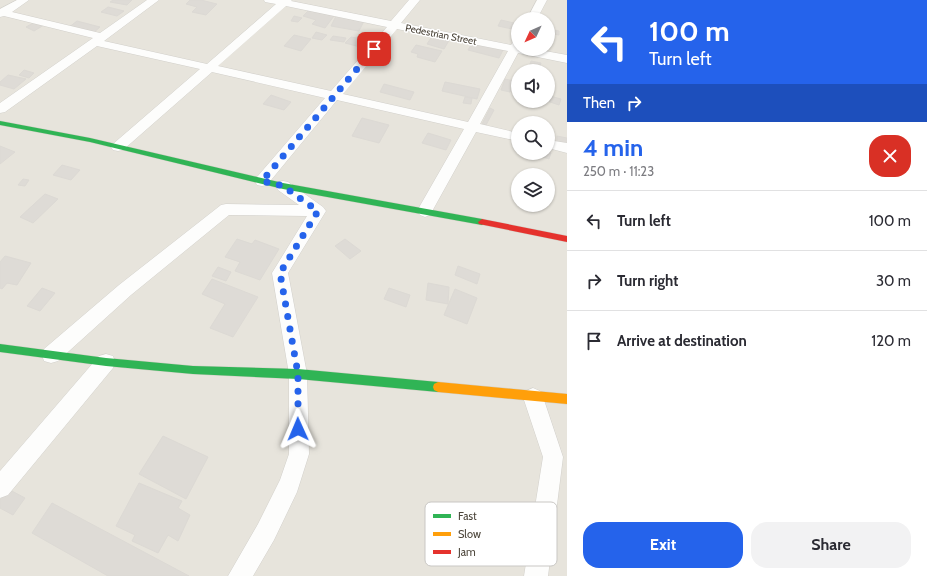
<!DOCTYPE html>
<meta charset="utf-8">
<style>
:root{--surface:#fff;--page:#f2f2f3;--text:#2b2b33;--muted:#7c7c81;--line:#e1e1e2;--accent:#2563eb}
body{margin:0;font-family:Cabin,sans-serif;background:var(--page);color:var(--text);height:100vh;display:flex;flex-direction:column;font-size:15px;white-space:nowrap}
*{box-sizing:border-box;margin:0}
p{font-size:13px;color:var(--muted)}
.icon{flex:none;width:22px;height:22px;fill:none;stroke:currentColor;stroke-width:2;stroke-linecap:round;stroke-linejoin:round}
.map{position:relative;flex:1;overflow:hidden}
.sheet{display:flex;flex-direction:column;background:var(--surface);width:360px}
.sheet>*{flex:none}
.hud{background:#2563eb;color:#fff;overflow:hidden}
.needle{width:26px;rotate:226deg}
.buttons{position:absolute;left:511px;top:12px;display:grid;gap:8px}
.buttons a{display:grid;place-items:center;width:44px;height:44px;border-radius:50%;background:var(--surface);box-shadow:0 1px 3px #0004;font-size:20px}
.pin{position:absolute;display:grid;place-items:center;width:34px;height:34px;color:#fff;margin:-17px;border-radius:8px;box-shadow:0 2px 6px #0006}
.me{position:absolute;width:44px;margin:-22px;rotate:359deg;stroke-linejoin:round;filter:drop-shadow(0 0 3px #0008)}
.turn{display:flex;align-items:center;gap:14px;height:84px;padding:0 16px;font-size:18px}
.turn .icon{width:52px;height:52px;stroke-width:2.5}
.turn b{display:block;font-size:28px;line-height:34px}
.then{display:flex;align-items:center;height:38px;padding:0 16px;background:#0003;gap:8px;font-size:15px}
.round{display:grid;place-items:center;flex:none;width:42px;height:42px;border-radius:16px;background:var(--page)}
.overview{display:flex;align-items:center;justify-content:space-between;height:68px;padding:0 16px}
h1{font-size:24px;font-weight:700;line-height:30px;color:var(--accent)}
.cta{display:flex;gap:8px;margin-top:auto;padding:8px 16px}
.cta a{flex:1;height:46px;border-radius:16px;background:var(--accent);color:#fff;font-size:16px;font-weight:700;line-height:46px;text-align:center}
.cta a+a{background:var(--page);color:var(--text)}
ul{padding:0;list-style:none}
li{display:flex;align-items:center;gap:12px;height:60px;padding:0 16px;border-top:1px solid var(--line)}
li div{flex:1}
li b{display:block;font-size:15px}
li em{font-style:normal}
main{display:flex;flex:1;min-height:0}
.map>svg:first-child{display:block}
</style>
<main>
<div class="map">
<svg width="567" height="576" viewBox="0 0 567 576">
<rect width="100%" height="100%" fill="#f4f2ee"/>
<path fill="#e7e4dc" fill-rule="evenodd" d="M0,0H567V576H0ZM518,19H548V49H518ZM518,71H548V101H518ZM518,123H548V153H518ZM518,175H548V205H518Z"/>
<g fill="#dedbd6" stroke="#dcd9d4">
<path d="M113,0H132L127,5L110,2Z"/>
<path d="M190,0H201L217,4L206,15L192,12L197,7L186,4Z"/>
<path d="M108,7L124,11L117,16L101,12Z"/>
<path d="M309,10L334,16L325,28L312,24L316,20L303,16Z"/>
<path d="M294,16L302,18L298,22L291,21Z"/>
<path d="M336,16L364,21L359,31L331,26Z"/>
<path d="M501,20L514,23L512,29L498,26Z"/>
<path d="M37,21L44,25L34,31L26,27Z"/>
<path d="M77,21L100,27L92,34L68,28Z"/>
<path d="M548,29L559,31V35L548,33Z"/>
<path d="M316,32L327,35L322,40L312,38Z"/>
<path d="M434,33L451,37L444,49L427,44Z"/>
<path d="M294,35L311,39L301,51L284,46Z"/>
<path d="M359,35L371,38L364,48L345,43L351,37L357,38Z"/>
<path d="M333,36L346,38L344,42L330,40Z"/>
<path d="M474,40L504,48L499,58L468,50Z"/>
<path d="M416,45L442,51L435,62L417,57L418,54L411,52Z"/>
<path d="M531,61L541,63L539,69L529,67Z"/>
<path d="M24,70L34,73L29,78L19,75Z"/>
<path d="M8,75L26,79L14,89L0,85V82Z"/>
<path d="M505,79L514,81L510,92L501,90Z"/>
<path d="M445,82L480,89L477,99L442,91Z"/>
<path d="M384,84L414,92L410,100L380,92Z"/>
<path d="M271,95L291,102L284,110L263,104Z"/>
<path d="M550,96L561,99L559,105L547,101Z"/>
<path d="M465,97L472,98L471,104L463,103Z"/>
<path d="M490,108L494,110L486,125L482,124Z"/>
<path d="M362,118L389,125L379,143L352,136Z"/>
<path d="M428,133L451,140L446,150L422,143Z"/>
<path d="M557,136L567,138V144L557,142Z"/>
<path d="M0,146L15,152L0,164Z"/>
<path d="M541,153H551L549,159L540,156Z"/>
<path d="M62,165L80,170L71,180L53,175Z"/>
<path d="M23,179L29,180L25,186L18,185Z"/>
<path d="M45,194L58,199L33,223L20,217Z"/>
<path d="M237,239L252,244L255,240L279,249L260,280L235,271L240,262L225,257Z"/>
<path d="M345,239L361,251L350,259L335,246Z"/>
<path d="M5,256L31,263L17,285L7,283L2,289L0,288V262Z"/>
<path d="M458,266L480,274L477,284L455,275Z"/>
<path d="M218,267L231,272L226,281L212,276Z"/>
<path d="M212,279L258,297L233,337L210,328L225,304L202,294Z"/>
<path d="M428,283L449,287L448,304L426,300Z"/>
<path d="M42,288L55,293L40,311L27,306Z"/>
<path d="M389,288L410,295L406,307L384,299Z"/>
<path d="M455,289L477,298L467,324L444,315Z"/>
<path d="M163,436L208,457L186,499L139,474Z"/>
<path d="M139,483L182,501L178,508L190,515L178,541L168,535L158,553L132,541L135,535L116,526Z"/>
<path d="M8,489L25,498L13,515L0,508V500Z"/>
<path d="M52,503L189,576H108L32,533Z"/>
</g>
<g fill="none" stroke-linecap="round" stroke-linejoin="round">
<g stroke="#d2d0cb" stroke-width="1">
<g id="street">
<path d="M17,0H29L12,12L100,33L147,0H159L104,41L207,64L276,4L265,2L264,0H292L291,1L391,21L409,0H420L401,23L511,45L514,41L518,40V49H534L567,55V63L518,53L480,124L518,133V141L476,132L430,215L425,217L420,215L417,211L464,129L337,100L267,185L262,186L257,185L255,181L257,177L325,98L212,72L123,150L118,151L113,150L111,147L113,144L200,69L97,46L5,112L0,113V103L93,38L4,16L0,17V9ZM286,6L387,27L331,91L218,66ZM397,29L508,51L468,122L343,94Z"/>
<path d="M537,0H547L537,19H527Z"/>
<path d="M548,140L567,143V153L548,148Z"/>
<path d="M283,181L288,182L323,207L326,211L288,273L307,374L309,454L297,492L274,540L253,576H228L258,524L280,480L289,454V374L272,273L307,216L229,215L131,295L58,361L51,363L44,361L42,355L44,349L119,285L221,205L226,204L299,205L278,190L276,186L278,182Z"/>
<path d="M106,354L113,356L115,362L113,368L8,495L0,498V471L99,356Z"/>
<path d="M533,388L540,391L543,397L563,457L548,576H524L543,457L523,397L526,391Z"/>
</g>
</g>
<g stroke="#d3cfc5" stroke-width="1">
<g id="fast">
<path d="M0,121L90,138L283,183L482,219L486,222L482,225L283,189L90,142L0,125Z"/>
<path d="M0,344L106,358L193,366L298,369L438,382L442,384L443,387L442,390L438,392L298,379L193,374L106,366L0,352Z"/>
</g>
</g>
<g stroke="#d3cfc5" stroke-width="1">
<path id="slow" d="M438,382L567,394V404L438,392L434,390L433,387L434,384Z"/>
</g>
<g stroke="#d3cfc5" stroke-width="1">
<path id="jam" d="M482,219L567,236V242L479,224L478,222Z"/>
</g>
<use href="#street" fill="#fdfdfc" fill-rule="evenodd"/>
<use href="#fast" fill="#30b455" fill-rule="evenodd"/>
<use href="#slow" fill="#ff9f0a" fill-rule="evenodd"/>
<use href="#jam" fill="#e5322d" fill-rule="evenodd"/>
</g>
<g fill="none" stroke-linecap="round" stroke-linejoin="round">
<path stroke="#2563eb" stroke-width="7" stroke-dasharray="0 12.6" d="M298,429V374L280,273L318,211L283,186L262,181L374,49"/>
</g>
<g text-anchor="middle" stroke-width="3" stroke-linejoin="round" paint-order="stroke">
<g font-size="10" fill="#4b4439" stroke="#fff">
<text transform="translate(441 34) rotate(11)" y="4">Pedestrian Street</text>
</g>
</g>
<rect x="425" y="502" width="132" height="64" rx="6" fill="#fff" stroke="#c9c7c4" stroke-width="1"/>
<rect x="433" y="514" width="18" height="4" fill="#30b455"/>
<rect x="433" y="532" width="18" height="4" fill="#ff9f0a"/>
<rect x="433" y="550" width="18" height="4" fill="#e5322d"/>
<g font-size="11" fill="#4b4439">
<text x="458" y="520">Fast</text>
<text x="458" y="538">Slow</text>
<text x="458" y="556">Jam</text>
</g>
</svg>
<div class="buttons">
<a><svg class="needle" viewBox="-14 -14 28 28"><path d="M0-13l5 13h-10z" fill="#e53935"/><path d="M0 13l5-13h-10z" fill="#7c7c81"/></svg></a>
<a><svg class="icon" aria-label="sound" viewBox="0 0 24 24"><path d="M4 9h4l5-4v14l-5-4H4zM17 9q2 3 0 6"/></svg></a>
<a><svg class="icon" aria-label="search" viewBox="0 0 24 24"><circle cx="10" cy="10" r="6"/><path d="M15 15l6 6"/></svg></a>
<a><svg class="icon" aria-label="layers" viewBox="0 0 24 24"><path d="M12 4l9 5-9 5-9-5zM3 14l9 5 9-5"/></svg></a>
</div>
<div class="pin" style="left:374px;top:49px;background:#d93025"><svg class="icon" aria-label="arrive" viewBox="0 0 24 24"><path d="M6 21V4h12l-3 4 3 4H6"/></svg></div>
<svg class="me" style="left:298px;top:429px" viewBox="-20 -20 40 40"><path d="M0-17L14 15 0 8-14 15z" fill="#2563eb" stroke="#fff" stroke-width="4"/></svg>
</div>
<section class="sheet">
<div class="hud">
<div class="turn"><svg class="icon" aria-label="left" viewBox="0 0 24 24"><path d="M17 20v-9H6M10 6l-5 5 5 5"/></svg><div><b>100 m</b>Turn left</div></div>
<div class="then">Then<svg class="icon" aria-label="right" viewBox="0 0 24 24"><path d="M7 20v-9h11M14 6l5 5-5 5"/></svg></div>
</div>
<div class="overview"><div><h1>4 min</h1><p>250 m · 11:23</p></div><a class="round" style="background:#d93025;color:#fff"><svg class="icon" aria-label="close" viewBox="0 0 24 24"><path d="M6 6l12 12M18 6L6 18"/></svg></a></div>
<ul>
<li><svg class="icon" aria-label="left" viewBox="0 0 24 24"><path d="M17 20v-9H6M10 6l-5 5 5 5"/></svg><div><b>Turn left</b></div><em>100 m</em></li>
<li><svg class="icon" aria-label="right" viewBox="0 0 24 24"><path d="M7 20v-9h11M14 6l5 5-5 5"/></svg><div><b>Turn right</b></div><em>30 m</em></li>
<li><svg class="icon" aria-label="arrive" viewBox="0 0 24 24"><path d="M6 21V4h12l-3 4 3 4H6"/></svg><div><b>Arrive at destination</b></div><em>120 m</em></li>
</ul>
<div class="cta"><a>Exit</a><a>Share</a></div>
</section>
</main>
